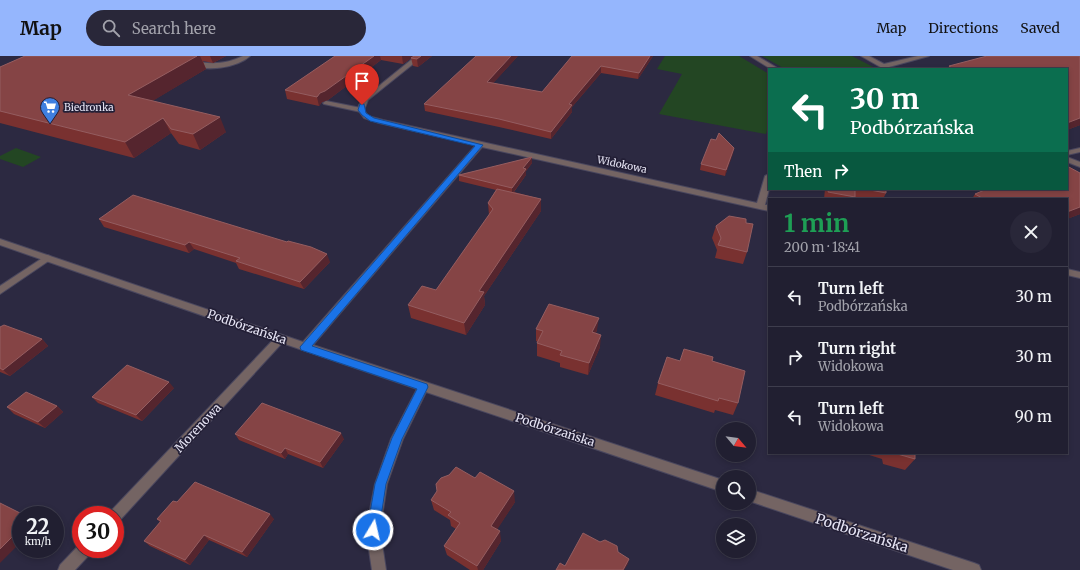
<!DOCTYPE html>
<meta charset="utf-8">
<style>
:root{--surface:#211f31;--page:#292739;--text:#f1f3f6;--muted:#a2a2ab;--line:#3e3d4d;--accent:#95b6fd}
body{margin:0;font-family:Merriweather,serif;background:var(--page);color:var(--text);height:100vh;display:flex;flex-direction:column;font-size:15px;white-space:nowrap}
*{box-sizing:border-box;margin:0}
p{font-size:13px;color:var(--muted)}
.icon{flex:none;width:22px;height:22px;fill:none;stroke:currentColor;stroke-width:2;stroke-linecap:round;stroke-linejoin:round}
.map{position:relative;flex:1;overflow:hidden}
.drawer{position:absolute;left:768px;top:142px;width:300px;height:256px;display:flex;flex-direction:column;background:var(--surface);border-radius:0px;box-shadow:0 2px 6px #0003,0 0 0 1px var(--line)}
.drawer>*{flex:none}
.hud{position:absolute;left:768px;top:12px;width:300px;height:122px;border-radius:0px;box-shadow:0 2px 6px #0003,0 0 0 1px var(--line);background:#0b6e4f;color:#fff;overflow:hidden}
.needle{width:26px;rotate:119deg}
.controls{position:absolute;left:716px;top:366px;display:grid;gap:8px}
.controls a{display:grid;place-items:center;width:40px;height:40px;border-radius:50%;background:var(--surface);box-shadow:0 2px 6px #0003,0 0 0 1px var(--line);font-size:20px}
.speed{position:absolute;left:12px;top:450px;display:flex;gap:8px;font-size:20px;font-weight:700;text-align:center}
.speed>*{display:grid;place-content:center;width:52px;height:52px;border-radius:50%;background:var(--surface);box-shadow:0 2px 6px #0003,0 0 0 1px var(--line);line-height:1}
.speed small{font-size:10px;font-weight:400}
.speed .limit{border:6px solid #d22;background:#fff;color:#111}
.pin{position:absolute;display:grid;place-items:center;width:34px;height:34px;color:#fff;margin:-41px -17px;border-radius:50% 50% 50% 0;rotate:-45deg;box-shadow:0 0 4px #0007}
.pin .icon{rotate:45deg}
.me{position:absolute;width:44px;margin:-22px;rotate:9deg;stroke-linejoin:round;filter:drop-shadow(0 0 3px #0008)}
.turn{display:flex;align-items:center;gap:14px;height:84px;padding:0 16px;font-size:18px}
.turn .icon{width:52px;height:52px;stroke-width:2.5}
.turn b{display:block;font-size:28px;line-height:34px}
.then{display:flex;align-items:center;height:38px;padding:0 16px;background:#0003;gap:8px;font-size:15px}
.round{display:grid;place-items:center;flex:none;width:42px;height:42px;border-radius:21px;background:var(--page)}
.overview{display:flex;align-items:center;justify-content:space-between;height:68px;padding:0 16px}
h1{font-size:24px;font-weight:700;line-height:30px;color:#1e9e55}
ul{padding:0;list-style:none}
li{display:flex;align-items:center;gap:12px;height:60px;padding:0 16px;border-top:1px solid var(--line)}
li div{flex:1}
li b{display:block;font-size:15px}
li em{font-style:normal}
header{display:flex;align-items:center;gap:24px;box-sizing:border-box;height:56px;padding:0 20px;background:var(--accent);color:#111}
header strong{font-size:19px}
nav{display:flex;gap:22px;margin-inline-start:auto;font-size:14px}
.search{width:280px;height:36px;background:var(--page);display:flex;align-items:center;gap:10px;box-sizing:border-box;padding:0 14px;border-radius:22px;color:var(--muted);font-size:15px}
.map>svg:first-child{display:block}
</style>
<header>
<strong>Map</strong>
<div class="search"><svg class="icon" aria-label="search" viewBox="0 0 24 24"><circle cx="10" cy="10" r="6"/><path d="M15 15l6 6"/></svg>Search here</div>
<nav><a>Map</a><a>Directions</a><a>Saved</a></nav>
</header>
<div class="map">
<svg width="1080" height="514" viewBox="0 0 1080 514">
<rect width="100%" height="100%" fill="#2c2941"/>
<g fill="#234623">
<path d="M665,0H739L769,18V67L766,78L659,58L682,18L657,13Z"/>
<path d="M762,0H852L877,13H785Z"/>
<path d="M16,92L41,101L23,111L0,103V100Z"/>
</g>
<g fill="none" stroke-linecap="round" stroke-linejoin="round">
<g stroke="#4a475e" stroke-width="2">
<g id="service">
<path d="M243,0H250C237,12 203,17 188,7L191,5C210,8 225,9 243,0Z"/>
<path d="M326,45L361,52L364,54L361,56L324,48L323,47Z"/>
<path d="M47,199L50,200L52,202L50,204L0,238V230Z"/>
</g>
</g>
<g stroke="#4a475e" stroke-width="2">
<g id="minor">
<path d="M416,0H423L368,44L364,54L368,60L383,64L757,147L765,120L769,118V133L765,149H769V155L482,91L313,289L723,424V436L426,336L403,383L387,428L380,474L386,514H372L366,474L375,428L391,383L417,333L282,287L120,464L115,466V459H109L110,456L273,284L0,189V183L303,286L476,89L379,67L364,62L358,54L359,49L364,42Z"/>
<path d="M750,0H757L779,13H771Z"/>
<path d="M861,0H869L884,8L918,0H929L889,11L892,13H884Z"/>
<path d="M1080,92V96L1067,99V95Z"/>
<path d="M1067,101L1080,106V111L1067,106Z"/>
<path d="M1067,213L1080,216V222L1067,219Z"/>
<path d="M749,433L974,507L979,509L981,514H953L749,445Z"/>
<path d="M80,488L81,493H92L90,498L75,514H58L60,509Z"/>
</g>
</g>
<use href="#service" fill="#746463" fill-rule="evenodd"/>
<use href="#minor" fill="#746463" fill-rule="evenodd"/>
</g>
<g fill="#793130">
<path d="M25,0H226L213,7L203,5L206,13L152,45L226,76L200,94L179,88L171,77L134,102L0,67V11Z"/>
<path d="M335,0H414L403,8L381,4L328,44L322,46L319,50L287,43L285,34Z"/>
<path d="M432,0L418,11L413,10L411,2Z"/>
<path d="M518,0L493,27L542,36L572,0H653L638,23L601,17L572,51V56L551,83L499,71L425,55L424,48Z"/>
<path d="M1080,0V69L1067,74V13H948L949,10Z"/>
<path d="M734,92L725,120L700,114L701,108Z"/>
<path d="M532,101V107L526,115V119L514,136L541,143V155L484,240L485,249L466,279L411,262L408,249L436,234L489,159L488,147L496,134L459,125V119Z"/>
<path d="M1067,110L1080,117V158L1067,163V143H972L975,138L987,133H1067Z"/>
<path d="M825,133H886V137L883,143H824Z"/>
<path d="M99,163L330,206L304,233L239,213L236,207L194,193L189,197L104,171Z"/>
<path d="M746,167L747,196L743,208L715,202L717,194L712,182L716,170Z"/>
<path d="M0,271L42,283L48,290L10,320L0,316Z"/>
<path d="M536,273L597,274L596,277L600,291L588,319L560,311V307L537,300V287L538,286L536,285Z"/>
<path d="M680,305H712L738,347L733,359L715,354L714,357L655,339L658,327Z"/>
<path d="M174,332L142,365L98,347L92,341Z"/>
<path d="M57,350L63,356L45,372L14,358L7,351Z"/>
<path d="M235,378L344,383L323,412L288,398L285,403L239,384Z"/>
<path d="M863,397H915V403L905,414L883,408L882,403Z"/>
<path d="M431,444L515,446L497,473L501,485L483,514H470L447,499L444,490L456,473L451,470L450,464L434,454Z"/>
<path d="M177,446L274,463L247,501L209,484L190,509L150,490L144,485L160,466L157,463Z"/>
</g>
<g fill="#55252e">
<path d="M197,0H200L206,13L136,55L128,39Z"/>
<path d="M210,0H226L213,7Z"/>
<path d="M374,0H380L381,4L328,44L322,46L319,50L317,41L320,37Z"/>
<path d="M402,0H414L403,8Z"/>
<path d="M421,0H432L418,11L417,3Z"/>
<path d="M511,0H518L488,33L487,26Z"/>
<path d="M650,0H653L638,23L639,17Z"/>
<path d="M601,10V17L572,51V56L551,83V76L569,48Z"/>
<path d="M220,61L226,76L200,94L193,78Z"/>
<path d="M163,62L171,77L134,102L125,86Z"/>
<path d="M1080,62V69L1067,74V67Z"/>
<path d="M734,92L733,98L725,120L726,114Z"/>
<path d="M532,101V107L526,115V119L512,138V132L523,112Z"/>
<path d="M541,143V155L484,240L485,249L466,279L464,267L479,235Z"/>
<path d="M1080,151V158L1067,163V156Z"/>
<path d="M189,186L194,193L189,197L185,189Z"/>
<path d="M327,198L330,206L304,233L300,226Z"/>
<path d="M599,262L597,274L591,288L592,276Z"/>
<path d="M601,279L600,291L588,319L589,307Z"/>
<path d="M42,283L48,290L10,320L3,314Z"/>
<path d="M169,326L174,332L142,365L136,359Z"/>
<path d="M57,350L63,356L45,372L38,366Z"/>
<path d="M341,377L344,383L323,412L320,406Z"/>
<path d="M285,392L288,398L285,403L281,397Z"/>
<path d="M514,435L515,446L493,480L491,470Z"/>
<path d="M270,458L274,463L247,501L242,496Z"/>
<path d="M21,472V486L0,507V493Z"/>
<path d="M500,475L501,485L483,514H478L477,510Z"/>
<path d="M204,479L209,484L190,509L185,504Z"/>
<path d="M629,503L628,508L624,514H623Z"/>
</g>
<g fill="#854445" stroke="#945d60">
<path d="M25,0H197L128,39L220,61L193,78L171,73L163,62L125,86L0,55V11Z"/>
<path d="M335,0H374L325,35L320,37L317,41L285,34Z"/>
<path d="M414,0H421L417,3L411,2Z"/>
<path d="M476,0H511L487,26L542,36L572,0H650L639,17L601,10L569,48L572,49L551,76L499,63L424,48Z"/>
<path d="M987,0H1080V62L1067,67V13H954L949,10Z"/>
<path d="M719,77L734,92L726,114L701,108L711,83L716,84Z"/>
<path d="M532,101L523,112L526,113L512,132L459,119Z"/>
<path d="M1067,110L1080,117V151L1067,156V143H980L982,142L975,138L987,133H1067Z"/>
<path d="M497,133L541,143L479,235L484,236L464,267L408,249L422,230L436,234L493,153L488,147Z"/>
<path d="M829,133H855V141L828,136Z"/>
<path d="M865,133H886V137Z"/>
<path d="M133,139L287,186L288,185L311,191L327,198L300,226L236,205L240,202L189,186L185,189L99,163Z"/>
<path d="M729,160L746,163V167L753,168L747,196L718,189L721,182L716,170Z"/>
<path d="M549,248L599,262L592,276L601,279L589,307L560,299L562,295L537,287L543,275L536,273Z"/>
<path d="M4,269L42,283L3,314L0,312V271Z"/>
<path d="M684,293L713,301L712,305L745,315L738,347L719,342L718,345L658,327L667,301L680,305Z"/>
<path d="M127,309L169,326L136,359L92,341Z"/>
<path d="M26,336L57,350L38,366L7,351Z"/>
<path d="M262,347L341,377L320,406L285,392L281,397L235,378Z"/>
<path d="M894,397H915V403Z"/>
<path d="M456,411L475,422L480,416L514,435L491,470L500,475L477,510L444,490L460,467L448,459L451,456L431,444L437,435L436,428L441,422L449,419Z"/>
<path d="M195,426L270,458L242,496L204,479L185,504L144,485L161,465L157,463L173,445L177,446Z"/>
<path d="M0,447L24,459H21V472L0,493Z"/>
<path d="M583,477L600,486L605,484L617,490L618,496L629,503L623,514H556L560,507L565,510Z"/>
</g>
<path fill="#1a73e8" stroke="#114b97" d="M360,48H364L366,57L374,62L483,89L312,290L427,328L428,331L402,383L386,428L379,474L378,478L373,480L369,478L367,474L375,428L392,382L417,333L301,294L300,291L475,90L370,65L362,59L358,54Z"/>
<defs>
<g id="supermarket-pin" transform="scale(1)"><path d="M0 17L-7.5 6A9.5 9.5 0 1 1 7.5 6Z" fill="#3f7fe0" stroke="#231f36"/><path d="M-6-5.5h2.5l.6 2H6L4.5 2H-2.5L-4.4-4H-6ZM-1.5 3.2a1.3 1.3 0 1 0 .1 0ZM3 3.2a1.3 1.3 0 1 0 .1 0Z" fill="#fff"/></g>
</defs>
<g fill-rule="evenodd">
<use href="#supermarket-pin" x="50" y="51"/>
</g>
<g text-anchor="middle" stroke-width="3.5" stroke-linejoin="round" paint-order="stroke">
<g font-size="10" fill="#e6e4f4" stroke="#231f36" text-anchor="start">
<text x="64" y="55">Biedronka</text>
</g>
<g font-size="10" fill="#e6e4f4" stroke="#231f36">
<text transform="translate(622 108) rotate(12)" y="4">Widokowa</text>
</g>
<g font-size="12" fill="#e6e4f4" stroke="#231f36">
<text transform="translate(247 271) rotate(19)" y="4">Podbórzańska</text>
<text transform="translate(198 372) rotate(-47)" y="4">Morenowa</text>
<text transform="translate(555 374) rotate(18)" y="4">Podbórzańska</text>
</g>
<g font-size="14" fill="#e6e4f4" stroke="#231f36">
<text transform="translate(862 477) rotate(18)" y="5">Podbórzańska</text>
</g>
</g>
</svg>
<div class="controls">
<a><svg class="needle" viewBox="-14 -14 28 28"><path d="M0-13l5 13h-10z" fill="#e53935"/><path d="M0 13l5-13h-10z" fill="#a2a2ab"/></svg></a>
<a><svg class="icon" aria-label="search" viewBox="0 0 24 24"><circle cx="10" cy="10" r="6"/><path d="M15 15l6 6"/></svg></a>
<a><svg class="icon" aria-label="layers" viewBox="0 0 24 24"><path d="M12 4l9 5-9 5-9-5zM3 14l9 5 9-5"/></svg></a>
</div>
<div class="speed"><div>22<small>km/h</small></div><div class="limit">30</div></div>
<div class="pin" style="left:362px;top:49px;background:#d93025"><svg class="icon" aria-label="arrive" viewBox="0 0 24 24"><path d="M6 21V4h12l-3 4 3 4H6"/></svg></div>
<svg class="me" style="left:373px;top:474px" viewBox="-20 -20 40 40"><circle r="17" fill="#1a73e8" stroke="#fff" stroke-width="3"/><path d="M0-11L8 9 0 5-8 9z" fill="#fff"/></svg>
<div class="hud">
<div class="turn"><svg class="icon" aria-label="left" viewBox="0 0 24 24"><path d="M17 20v-9H6M10 6l-5 5 5 5"/></svg><div><b>30 m</b>Podbórzańska</div></div>
<div class="then">Then<svg class="icon" aria-label="right" viewBox="0 0 24 24"><path d="M7 20v-9h11M14 6l5 5-5 5"/></svg></div>
</div>
<section class="drawer">
<div class="overview"><div><h1>1 min</h1><p>200 m · 18:41</p></div><a class="round"><svg class="icon" aria-label="close" viewBox="0 0 24 24"><path d="M6 6l12 12M18 6L6 18"/></svg></a></div>
<ul>
<li><svg class="icon" aria-label="left" viewBox="0 0 24 24"><path d="M17 20v-9H6M10 6l-5 5 5 5"/></svg><div><b>Turn left</b><p>Podbórzańska</p></div><em>30 m</em></li>
<li><svg class="icon" aria-label="right" viewBox="0 0 24 24"><path d="M7 20v-9h11M14 6l5 5-5 5"/></svg><div><b>Turn right</b><p>Widokowa</p></div><em>30 m</em></li>
<li><svg class="icon" aria-label="left" viewBox="0 0 24 24"><path d="M17 20v-9H6M10 6l-5 5 5 5"/></svg><div><b>Turn left</b><p>Widokowa</p></div><em>90 m</em></li>
</ul>
</section>
</div>
